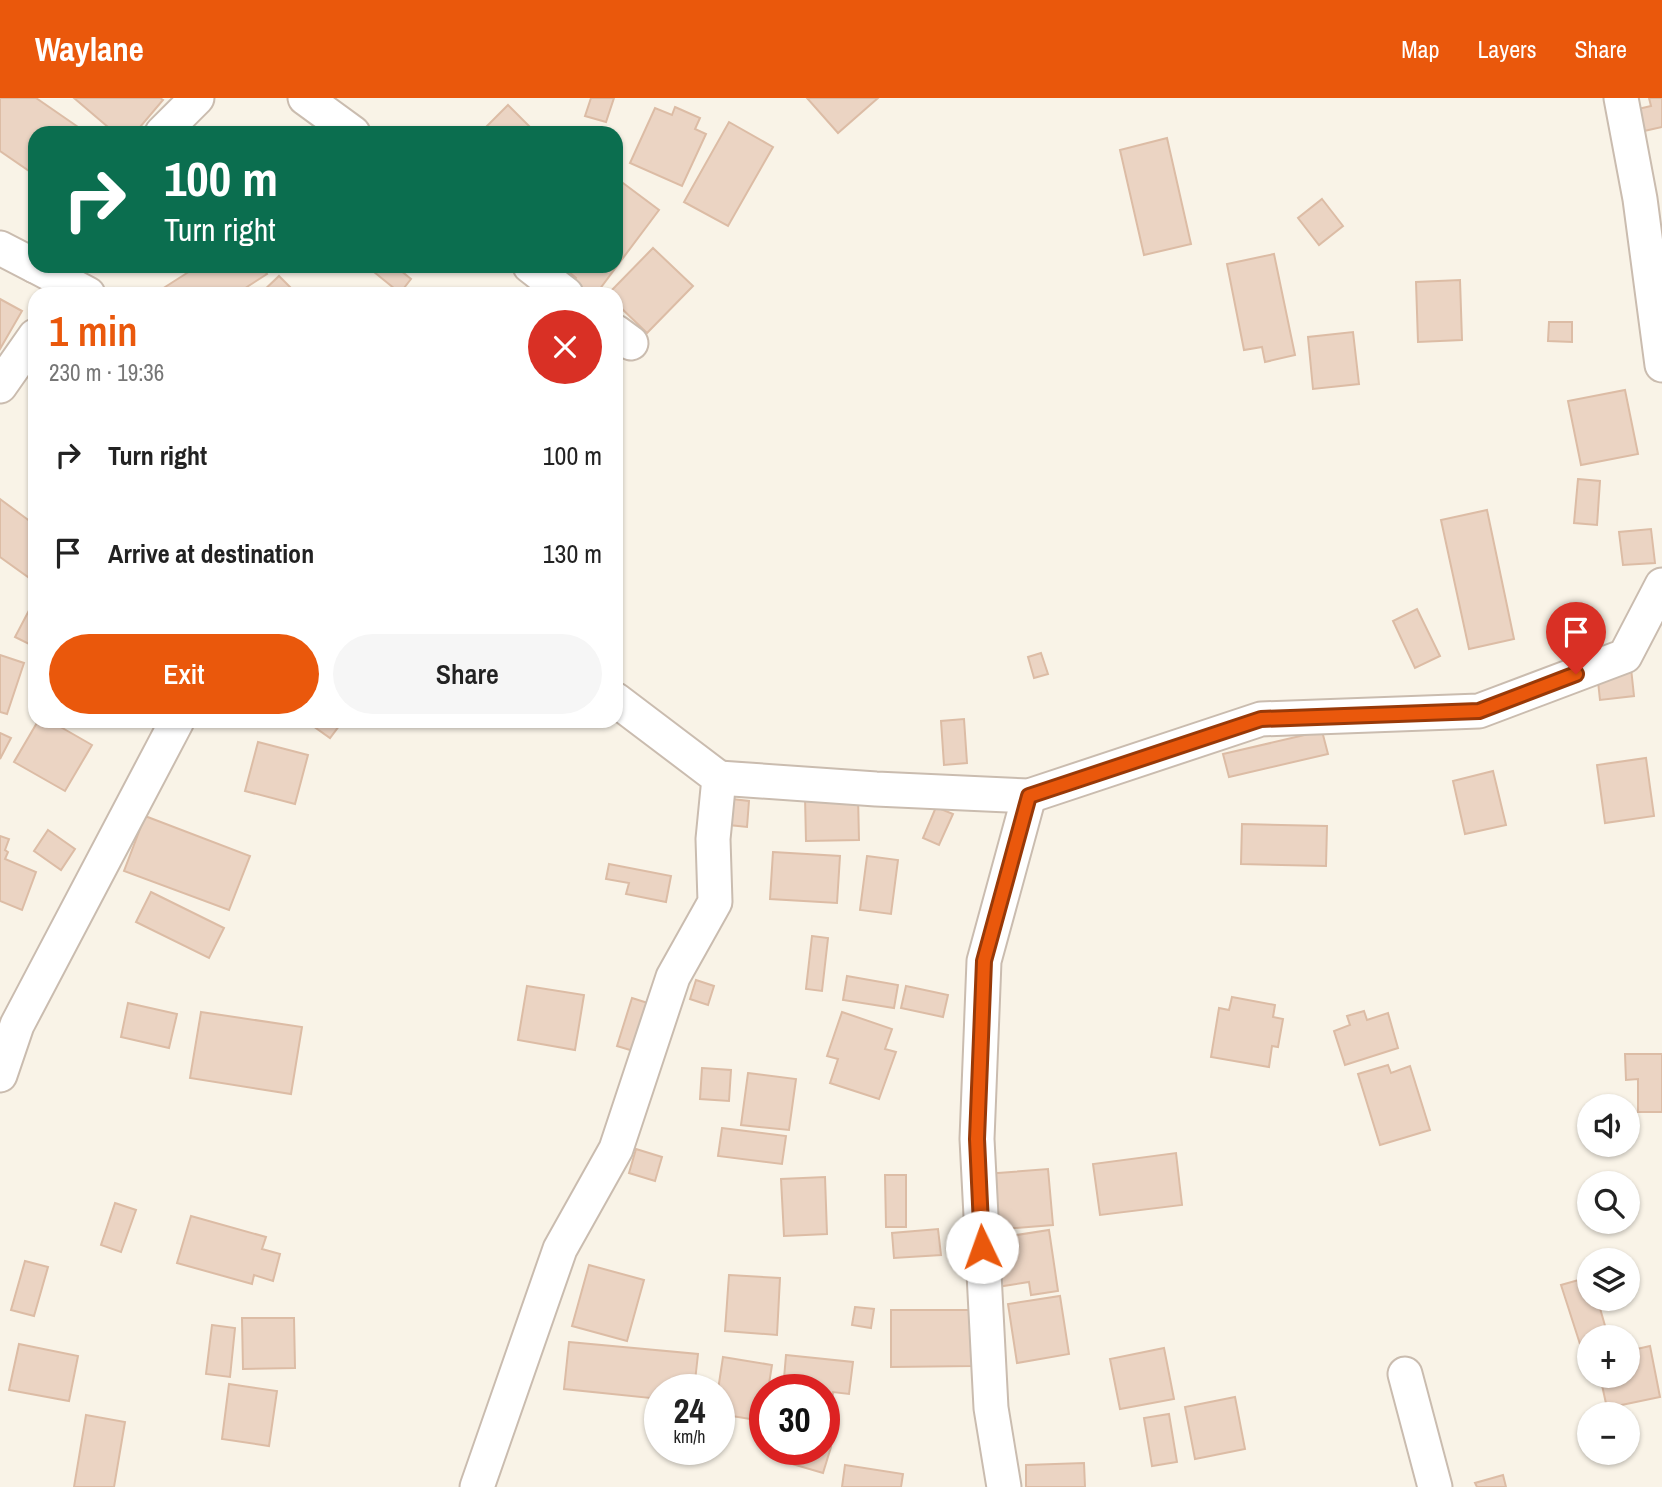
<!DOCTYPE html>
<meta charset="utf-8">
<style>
:root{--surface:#fff;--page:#f6f6f6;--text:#222;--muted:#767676;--accent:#ea580c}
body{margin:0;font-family:"Archivo Narrow",sans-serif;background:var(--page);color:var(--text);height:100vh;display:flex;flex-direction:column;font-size:26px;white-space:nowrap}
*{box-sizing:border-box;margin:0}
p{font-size:23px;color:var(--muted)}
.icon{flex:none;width:38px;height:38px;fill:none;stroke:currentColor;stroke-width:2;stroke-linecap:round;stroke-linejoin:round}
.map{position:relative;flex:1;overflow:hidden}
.details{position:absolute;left:28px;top:189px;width:595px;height:441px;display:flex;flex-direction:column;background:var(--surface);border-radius:21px;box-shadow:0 2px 5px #0004}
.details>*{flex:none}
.guide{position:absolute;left:28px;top:28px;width:595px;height:147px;border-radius:21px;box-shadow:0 2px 5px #0004;background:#0b6e4f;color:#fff;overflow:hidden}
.controls{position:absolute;left:1577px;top:996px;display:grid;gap:14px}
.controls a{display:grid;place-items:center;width:63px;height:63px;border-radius:50%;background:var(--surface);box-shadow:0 2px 5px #0004;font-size:35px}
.speed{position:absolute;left:644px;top:1276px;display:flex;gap:14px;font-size:35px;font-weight:700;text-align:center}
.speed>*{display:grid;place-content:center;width:91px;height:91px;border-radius:50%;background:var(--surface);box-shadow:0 2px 5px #0004;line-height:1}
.speed small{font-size:18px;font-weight:400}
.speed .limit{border:10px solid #d22;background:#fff;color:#111}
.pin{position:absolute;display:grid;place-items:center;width:60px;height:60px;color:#fff;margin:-72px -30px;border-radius:50% 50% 50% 0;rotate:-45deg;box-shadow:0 0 7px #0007}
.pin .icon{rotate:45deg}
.me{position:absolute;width:77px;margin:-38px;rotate:357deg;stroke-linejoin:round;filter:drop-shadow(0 0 5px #0008)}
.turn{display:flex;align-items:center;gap:24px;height:147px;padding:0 21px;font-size:32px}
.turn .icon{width:91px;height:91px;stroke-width:2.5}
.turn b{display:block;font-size:49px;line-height:60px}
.round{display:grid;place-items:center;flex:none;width:74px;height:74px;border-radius:37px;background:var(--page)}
.summary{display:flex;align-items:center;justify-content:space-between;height:119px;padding:0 21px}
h1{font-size:42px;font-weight:600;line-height:52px;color:var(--accent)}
.action{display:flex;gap:14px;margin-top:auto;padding:14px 21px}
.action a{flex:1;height:80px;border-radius:42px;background:var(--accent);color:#fff;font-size:28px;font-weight:600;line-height:80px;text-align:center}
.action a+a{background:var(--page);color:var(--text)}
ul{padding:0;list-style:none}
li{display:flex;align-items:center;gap:21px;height:98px;padding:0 21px}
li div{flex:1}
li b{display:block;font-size:26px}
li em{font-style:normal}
header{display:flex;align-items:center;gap:42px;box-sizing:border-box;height:98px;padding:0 35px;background:var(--accent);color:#fff}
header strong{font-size:33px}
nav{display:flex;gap:38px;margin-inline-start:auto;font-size:24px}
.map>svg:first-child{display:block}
</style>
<header>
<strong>Waylane</strong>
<nav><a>Map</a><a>Layers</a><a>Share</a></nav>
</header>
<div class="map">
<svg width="1662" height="1389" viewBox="0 0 1662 1389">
<rect width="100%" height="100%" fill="#f9f3e7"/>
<g fill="#ebd4c3" stroke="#dcbca5" stroke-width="2">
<path d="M0,0H36L81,31L79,35H35V77L0,53Z"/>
<path d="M74,0H160L163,2L135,35H115Z"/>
<path d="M591,0H614L606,24L585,18Z"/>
<path d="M807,0H878L838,35Z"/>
<path d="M1649,0H1662V29L1644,33L1638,11L1651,8Z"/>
<path d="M508,7L536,35H480Z"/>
<path d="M675,9L700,20L695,31L706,36L682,88L630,65L655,10L672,17Z"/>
<path d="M729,24L773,49L728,128L684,104Z"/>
<path d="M1167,40L1191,146L1144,157L1120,52Z"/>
<path d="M623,85L659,112L596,196H569L566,194L576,180L562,168H616V95Z"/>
<path d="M1322,101L1343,128L1319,147L1298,120Z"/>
<path d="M653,150L693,188L647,235L616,205V196H608Z"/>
<path d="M1274,156L1295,257L1265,264L1262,249L1244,252L1227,166Z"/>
<path d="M198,168H261L267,176L236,196H165L162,191Z"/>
<path d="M380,168H395L411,181L400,195L374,174Z"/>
<path d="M279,178L297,196H260Z"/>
<path d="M1460,182L1462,242L1418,244L1416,184Z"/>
<path d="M0,201L22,213L0,251Z"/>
<path d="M1549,224H1572V244L1548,243Z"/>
<path d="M1353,234L1359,286L1313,291L1308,239Z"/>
<path d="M1625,292L1638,356L1581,367L1568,303Z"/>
<path d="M1578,381L1600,383L1597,427L1574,425Z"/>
<path d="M0,401L35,427V469L28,479L0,459Z"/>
<path d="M1487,412L1514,541L1469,551L1441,422Z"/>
<path d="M1651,431L1655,465L1623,467L1619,434Z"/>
<path d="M35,501V549L15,539Z"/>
<path d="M1417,511L1440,558L1415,570L1393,523Z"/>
<path d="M1041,555L1048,576L1034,580L1028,559Z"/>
<path d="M0,557L24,565L7,616L0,614Z"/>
<path d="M1631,570L1634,598L1600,602L1597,574Z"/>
<path d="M964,621L967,665L944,667L941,623Z"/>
<path d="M38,623H50L92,647L65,693L14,664Z"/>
<path d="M306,623H340L342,624L330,640Z"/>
<path d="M1322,633L1328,656L1229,679L1223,656Z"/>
<path d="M0,635L11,640L0,661Z"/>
<path d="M258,644L308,657L295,706L245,693Z"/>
<path d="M1646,660L1654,718L1605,725L1597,667Z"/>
<path d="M1493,673L1506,727L1465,736L1453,683Z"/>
<path d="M858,697L859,742L806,743L805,699Z"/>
<path d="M732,701L749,703L747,729L729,727Z"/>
<path d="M936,709L953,716L939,747L923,740Z"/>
<path d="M145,718L250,758L229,812L124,773Z"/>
<path d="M1242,726L1327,728L1326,768L1241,766Z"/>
<path d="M48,732L75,751L61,772L34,753Z"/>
<path d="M0,738L9,741L5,752L8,754L5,761L36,774L22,812L0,803Z"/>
<path d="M773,754L840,758L837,805L770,801Z"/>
<path d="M867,758L898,762L891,816L860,812Z"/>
<path d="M609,766L671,778L666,804L626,796L629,785L606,781Z"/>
<path d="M151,794L224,830L209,860L136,824Z"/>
<path d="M812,838L828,840L822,893L806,891Z"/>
<path d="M847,878L898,887L894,910L843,902Z"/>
<path d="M696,882L714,888L708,907L690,901Z"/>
<path d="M527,888L584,897L575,952L518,942Z"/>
<path d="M906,888L948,897L943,919L901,910Z"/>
<path d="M1232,899L1275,907L1273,919L1283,921L1278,949L1272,948L1269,969L1211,959L1219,910L1229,912Z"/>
<path d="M632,900L654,907L640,955L617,948Z"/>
<path d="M128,905L177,916L169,950L121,939Z"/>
<path d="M1364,913L1367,922L1388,915L1398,950L1345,967L1334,933L1350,927L1347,918Z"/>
<path d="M201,914L302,929L291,996L190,980Z"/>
<path d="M842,914L892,931L885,951L896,954L879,1001L830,985L838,961L827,958Z"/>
<path d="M1625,956H1662V1014H1638V981L1626,982Z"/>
<path d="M1388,967L1391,975L1410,968L1430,1032L1380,1047L1358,976Z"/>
<path d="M702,970L731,972L729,1003L700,1001Z"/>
<path d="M748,975L796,981L789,1032L741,1027Z"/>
<path d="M722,1030L786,1038L782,1066L718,1058Z"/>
<path d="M636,1051L662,1059L655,1083L629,1075Z"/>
<path d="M1176,1055L1182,1107L1100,1117L1093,1066Z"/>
<path d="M1048,1071L1053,1127L989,1132L985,1076Z"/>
<path d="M885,1077H906V1129H886Z"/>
<path d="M825,1079L827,1136L784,1138L781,1081Z"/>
<path d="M115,1105L136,1112L121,1154L101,1147Z"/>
<path d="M191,1118L266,1139L262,1151L280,1156L273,1183L254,1177L252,1186L177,1165Z"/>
<path d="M938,1131L941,1157L894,1160L892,1135Z"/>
<path d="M1049,1132L1058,1193L1031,1197L1029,1184L997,1189L991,1141Z"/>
<path d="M25,1163L48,1169L34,1218L11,1212Z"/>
<path d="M589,1167L644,1182L627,1243L572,1228Z"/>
<path d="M729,1177L780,1180L777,1237L725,1233Z"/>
<path d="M1589,1179V1200H1597L1608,1238L1589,1239V1243L1580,1246L1561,1187Z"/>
<path d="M1060,1198L1069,1256L1017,1265L1008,1206Z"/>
<path d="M855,1209L874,1211L871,1230L852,1227Z"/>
<path d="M891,1212H973V1268L891,1269Z"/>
<path d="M242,1220H294L295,1270L243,1271Z"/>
<path d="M212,1227L235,1230L230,1279L206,1276Z"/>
<path d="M569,1244L698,1256L694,1292H660V1301L564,1291Z"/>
<path d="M19,1246L78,1258L69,1303L9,1292Z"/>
<path d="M1650,1248L1660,1299L1607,1310L1600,1278H1628V1253Z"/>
<path d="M1164,1250L1174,1301L1120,1311L1110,1261Z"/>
<path d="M786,1257L853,1264L849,1296L833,1294L831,1324L824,1323V1292H783Z"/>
<path d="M723,1259L772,1267L768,1292H765L763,1323L719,1316L718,1292Z"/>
<path d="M229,1286L277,1293L269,1348L222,1341Z"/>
<path d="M1235,1299L1245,1351L1195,1361L1185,1309Z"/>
<path d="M1169,1316L1177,1364L1152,1368L1144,1320Z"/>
<path d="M86,1317L125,1324L114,1389H74Z"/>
<path d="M824,1347L831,1349L823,1375L772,1360L775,1351H824Z"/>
<path d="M1084,1365L1085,1389H1026V1367Z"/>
<path d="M845,1367L903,1376L901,1389H842Z"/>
<path d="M1503,1377L1506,1389H1477L1475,1385Z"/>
</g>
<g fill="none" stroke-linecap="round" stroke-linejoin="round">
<g stroke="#cabcaf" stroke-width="37">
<g id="minor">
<path d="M305,0L353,35"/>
<path d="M1621,0L1640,101L1662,267"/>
<path d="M162,35L197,0"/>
<path d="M0,150L35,168"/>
<path d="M35,168L88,196"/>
<path d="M530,168L566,196"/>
<path d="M616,234L631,245"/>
<path d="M0,288L35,238"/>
<path d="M719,680L876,691L1029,698L1261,621L1479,613L1625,558L1662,487"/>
<path d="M0,977L17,927L177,623"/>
<path d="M1405,1276L1435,1389"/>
<path d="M477,1389L560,1151L616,1051L673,879L715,804L713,741L719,680L616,602"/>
<path d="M1004,1389L991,1310L977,1041L984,863L1029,698"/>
</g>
</g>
<use href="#minor" stroke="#fff" stroke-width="33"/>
</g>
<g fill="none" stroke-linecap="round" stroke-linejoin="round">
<g stroke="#983908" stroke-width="18">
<path id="route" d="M982,1149L977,1041L984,863L1029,698L1261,621L1479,613L1576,576"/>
</g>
<use href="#route" stroke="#ea580c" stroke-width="12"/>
</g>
</svg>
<div class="controls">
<a><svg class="icon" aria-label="sound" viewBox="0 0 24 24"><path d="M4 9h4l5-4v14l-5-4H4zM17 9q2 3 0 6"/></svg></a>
<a><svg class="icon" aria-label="search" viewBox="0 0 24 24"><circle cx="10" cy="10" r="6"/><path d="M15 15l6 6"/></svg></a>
<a><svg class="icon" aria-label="layers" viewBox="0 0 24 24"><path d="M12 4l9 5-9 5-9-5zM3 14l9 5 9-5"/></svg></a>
<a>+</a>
<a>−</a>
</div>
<div class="speed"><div>24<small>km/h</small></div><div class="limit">30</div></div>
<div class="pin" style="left:1576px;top:576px;background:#d93025"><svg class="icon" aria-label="arrive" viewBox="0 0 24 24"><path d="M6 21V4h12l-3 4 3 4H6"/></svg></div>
<svg class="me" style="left:982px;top:1149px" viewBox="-20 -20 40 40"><circle r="19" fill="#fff"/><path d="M0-13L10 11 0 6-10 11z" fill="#ea580c"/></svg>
<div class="guide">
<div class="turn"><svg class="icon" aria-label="right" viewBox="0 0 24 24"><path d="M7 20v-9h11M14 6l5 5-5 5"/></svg><div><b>100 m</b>Turn right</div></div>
</div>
<section class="details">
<div class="summary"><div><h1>1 min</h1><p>230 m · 19:36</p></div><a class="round" style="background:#d93025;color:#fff"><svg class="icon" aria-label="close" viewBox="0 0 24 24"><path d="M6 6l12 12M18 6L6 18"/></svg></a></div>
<ul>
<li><svg class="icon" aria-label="right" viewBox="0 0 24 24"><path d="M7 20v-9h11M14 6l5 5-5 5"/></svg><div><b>Turn right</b></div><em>100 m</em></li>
<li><svg class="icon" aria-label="arrive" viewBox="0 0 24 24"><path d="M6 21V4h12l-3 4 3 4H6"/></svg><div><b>Arrive at destination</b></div><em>130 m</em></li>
</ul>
<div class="action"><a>Exit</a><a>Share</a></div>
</section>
</div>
